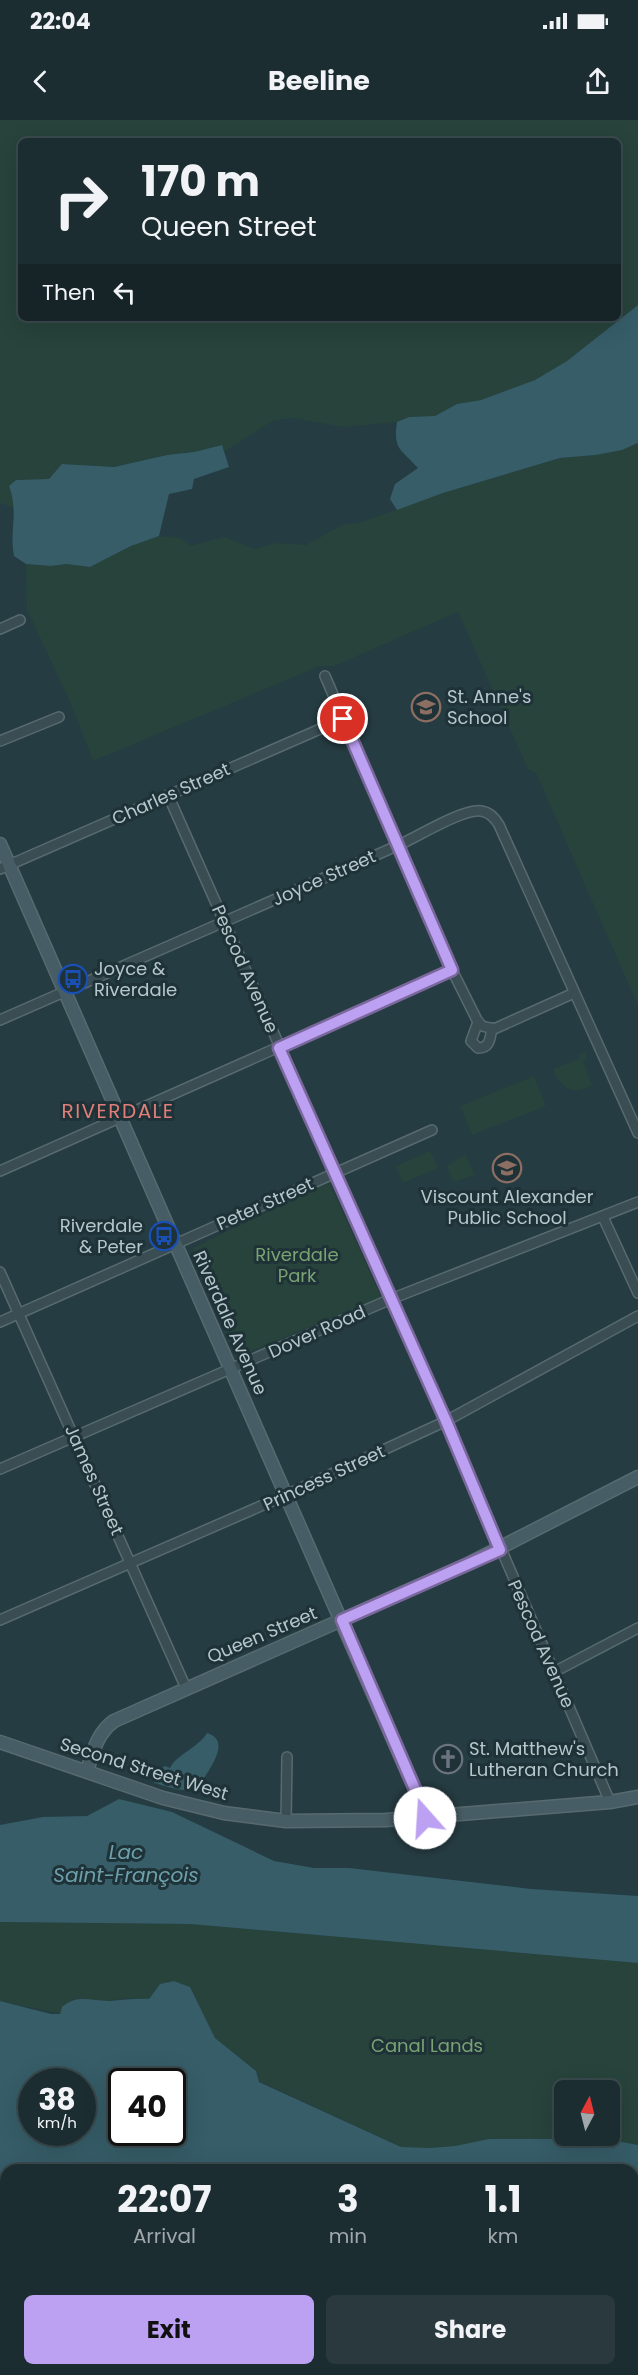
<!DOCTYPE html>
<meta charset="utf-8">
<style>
:root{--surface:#1c2d32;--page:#29393e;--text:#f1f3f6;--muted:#a0a8ac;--line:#3a494d;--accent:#bca0f2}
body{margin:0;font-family:Poppins,sans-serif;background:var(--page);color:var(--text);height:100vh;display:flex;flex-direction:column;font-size:22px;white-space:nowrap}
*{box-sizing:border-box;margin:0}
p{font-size:20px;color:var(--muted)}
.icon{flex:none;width:33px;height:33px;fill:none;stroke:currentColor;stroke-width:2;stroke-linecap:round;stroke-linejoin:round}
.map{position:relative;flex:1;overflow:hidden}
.drawer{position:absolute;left:0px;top:2044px;width:639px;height:212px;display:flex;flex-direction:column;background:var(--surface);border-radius:18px 18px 0 0;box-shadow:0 6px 24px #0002,0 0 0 2px var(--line)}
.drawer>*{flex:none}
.banner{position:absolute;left:18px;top:18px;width:603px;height:183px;border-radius:9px;box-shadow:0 6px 24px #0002,0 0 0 2px var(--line);background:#1c2d32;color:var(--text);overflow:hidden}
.needle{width:39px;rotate:7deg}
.tools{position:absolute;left:554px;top:1960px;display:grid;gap:12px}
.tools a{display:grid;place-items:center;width:66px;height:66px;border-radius:9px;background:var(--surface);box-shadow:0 6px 24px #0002,0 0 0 2px var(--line);font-size:30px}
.speed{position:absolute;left:18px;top:1948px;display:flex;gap:12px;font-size:30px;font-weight:700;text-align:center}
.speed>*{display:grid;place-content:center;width:78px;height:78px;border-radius:50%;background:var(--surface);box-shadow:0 6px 24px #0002,0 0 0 2px var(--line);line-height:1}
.speed small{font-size:15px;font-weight:400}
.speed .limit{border:3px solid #111;border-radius:9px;background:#fff;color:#111}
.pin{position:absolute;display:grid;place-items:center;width:51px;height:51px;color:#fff;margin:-26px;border:3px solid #fff;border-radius:50%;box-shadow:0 2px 6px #0007}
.me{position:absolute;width:66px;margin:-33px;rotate:341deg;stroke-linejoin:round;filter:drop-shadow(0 0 4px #0008)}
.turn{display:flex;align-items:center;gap:21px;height:126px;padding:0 24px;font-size:27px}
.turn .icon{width:78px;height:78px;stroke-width:2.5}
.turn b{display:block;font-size:42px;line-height:51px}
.then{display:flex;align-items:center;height:57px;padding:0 24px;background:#0003;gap:12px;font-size:22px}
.eta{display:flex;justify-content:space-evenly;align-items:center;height:102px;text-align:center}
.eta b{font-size:36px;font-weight:700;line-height:42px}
.cta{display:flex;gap:12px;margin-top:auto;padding:12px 24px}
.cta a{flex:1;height:69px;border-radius:9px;background:var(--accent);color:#111;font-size:24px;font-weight:700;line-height:69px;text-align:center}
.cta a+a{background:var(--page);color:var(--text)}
.status{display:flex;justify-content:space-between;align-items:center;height:42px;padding:0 30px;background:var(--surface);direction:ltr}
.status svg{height:16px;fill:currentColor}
header{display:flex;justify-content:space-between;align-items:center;height:78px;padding:0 24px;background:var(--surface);font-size:27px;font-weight:700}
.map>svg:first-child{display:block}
</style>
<div class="status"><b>22:04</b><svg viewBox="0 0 49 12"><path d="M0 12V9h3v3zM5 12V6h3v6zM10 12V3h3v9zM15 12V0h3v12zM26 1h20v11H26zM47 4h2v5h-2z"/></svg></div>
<header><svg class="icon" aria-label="back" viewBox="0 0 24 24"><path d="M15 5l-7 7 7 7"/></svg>Beeline<svg class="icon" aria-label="share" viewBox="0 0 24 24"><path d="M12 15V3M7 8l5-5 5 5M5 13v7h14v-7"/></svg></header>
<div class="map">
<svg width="638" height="2255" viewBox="0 0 638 2255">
<rect width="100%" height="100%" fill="#253c42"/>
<g fill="#27433b" fill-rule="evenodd">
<path d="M0,0H638V185L567,241L535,260L481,280L457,284L435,296L409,297L397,302L344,307L292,298L274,300L224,332L221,325L194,332L167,335L113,347L63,344L49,359L16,360L9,366L15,388L0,383ZM21,21H618V198H21Z"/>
<path d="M638,323V886L536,653L528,649L458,492L334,546H320L93,641L71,584L27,490L26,444L51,446L66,444L90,447L131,426L159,416L180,418L190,426L224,417L254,429L276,423L306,425L342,405L362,402L443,373L560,338L596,335L622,330Z"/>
<path d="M583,932L586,934V938L583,940L592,965C574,977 560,968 553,949L579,939V934Z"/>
<path d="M534,956L546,986L472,1015L460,986Z"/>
<path d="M430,1031L438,1048L403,1063L396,1046Z"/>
<path d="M464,1035L468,1039L475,1055L453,1062L447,1046Z"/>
<path d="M329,1062L381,1177L235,1238L193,1128Z"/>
<path d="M0,1802L190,1804L638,1843V2025L601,2018V2016H609V1971H564V2016H573L572,2019H489L455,2026L430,2028L401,2027L259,1961L256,1951L215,1918L190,1867L174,1861L160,1864L149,1879L127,1878L108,1881L73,1879L61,1894L0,1881Z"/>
</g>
<g fill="#365d68" fill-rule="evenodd">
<path d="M638,185V323L622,330L596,335L560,338L443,373L397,390L390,379L395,364L418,348C401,329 393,330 397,302L409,297L435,296L457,284L481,280L535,260L567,241Z"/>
<path d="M222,325L229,347L194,359L192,369L169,374L159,416L131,426L90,447L66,444L51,446L26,444L14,436C9,410 19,394 9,366L16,360L49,359L62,344L114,347L167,335L194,332Z"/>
<path d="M207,1613C233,1621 208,1650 200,1665C188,1676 167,1666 154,1663C155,1655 158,1650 165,1646L170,1648C177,1634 198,1628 207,1613Z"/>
<path d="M119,1679L172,1692L274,1741L314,1748H349L531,1769L638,1776V1843L190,1804L0,1802V1705L43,1697L87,1696Z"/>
<path d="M174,1861L190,1867L215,1918L256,1951L259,1962L401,2027L430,2028L455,2026L489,2019H572L573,2016H601V2018L638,2025V2255H0V1881L51,1894H60L62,1887C77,1874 91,1881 109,1881C123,1880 135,1878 149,1879L160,1864ZM32,1962H82V2013H32ZM122,1962H172V2013H122ZM6,2050H633V2250H6Z"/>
</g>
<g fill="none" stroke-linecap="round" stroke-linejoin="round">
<g stroke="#576a6f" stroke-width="12">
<g id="street">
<path d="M0,509L20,500"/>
<path d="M325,556L452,850L477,900L482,906L494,909L574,873"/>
<path d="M0,621L59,597"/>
<path d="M168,675L446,1301L610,1682"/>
<path d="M0,749L343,599"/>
<path d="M0,900L399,725C417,717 464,688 481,691C489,692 495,698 499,705L638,1013"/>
<path d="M478,902L471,921L478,928C490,928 490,919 492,908"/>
<path d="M0,1051L452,850"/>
<path d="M603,1097L638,1173"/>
<path d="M0,1152L186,1568"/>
<path d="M0,1202L432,1010"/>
<path d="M0,1349L391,1179L638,1082"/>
<path d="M0,1500L286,1375L446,1301L638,1196"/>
<path d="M554,1552L638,1508"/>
<path d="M286,1701L287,1637"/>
</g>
</g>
<g stroke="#576a6f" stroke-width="15">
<g id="secondary">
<path d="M0,724L421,1683L425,1697"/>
<path d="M0,1622L163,1678L224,1693L286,1701L386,1700L610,1682L638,1677"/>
<path d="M87,1651C93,1632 97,1613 114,1601L470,1443L638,1357"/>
</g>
</g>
<use href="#street" stroke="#394d52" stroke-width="9"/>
<use href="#secondary" stroke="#475d65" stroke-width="12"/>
</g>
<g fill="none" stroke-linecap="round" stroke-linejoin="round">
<g stroke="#7a689d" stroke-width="15">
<path id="route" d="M343,599L452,850L279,928L446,1301L500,1430L342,1500L421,1683L425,1698"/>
</g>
<use href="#route" stroke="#bca0f2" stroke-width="10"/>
</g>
<defs>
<g id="school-ring" transform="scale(1.5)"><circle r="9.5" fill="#1e3237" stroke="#8d6e63" stroke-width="1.5"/><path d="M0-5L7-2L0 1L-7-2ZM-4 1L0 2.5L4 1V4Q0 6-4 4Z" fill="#8d6e63"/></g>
<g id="bus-ring" transform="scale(1.5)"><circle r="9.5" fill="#1e3237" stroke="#1a4fb4" stroke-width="1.5"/><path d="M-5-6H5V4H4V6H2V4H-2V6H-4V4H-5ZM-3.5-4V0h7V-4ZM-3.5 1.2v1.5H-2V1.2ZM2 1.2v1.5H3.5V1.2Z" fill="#1a4fb4"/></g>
<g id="church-ring" transform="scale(1.5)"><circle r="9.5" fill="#1e3237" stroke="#6b7280" stroke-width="1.5"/><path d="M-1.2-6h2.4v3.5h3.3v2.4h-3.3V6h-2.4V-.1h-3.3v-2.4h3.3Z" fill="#6b7280"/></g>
</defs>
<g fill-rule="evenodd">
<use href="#school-ring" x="426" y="587"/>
<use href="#bus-ring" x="73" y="859"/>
<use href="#school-ring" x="507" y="1048"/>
<use href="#bus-ring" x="164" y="1116"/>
<use href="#church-ring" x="448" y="1639"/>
</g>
<g text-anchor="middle" stroke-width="6" stroke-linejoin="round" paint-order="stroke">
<g font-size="18" fill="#b6c7cc" stroke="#1e3237" text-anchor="start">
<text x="447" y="583">St. Anne's<tspan x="447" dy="21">School</tspan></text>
<text x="94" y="855">Joyce &amp;<tspan x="94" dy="21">Riverdale</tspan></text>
<text x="507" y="1083" text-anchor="middle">Viscount Alexander<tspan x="507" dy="21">Public School</tspan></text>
<text x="143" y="1112" text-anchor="end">Riverdale<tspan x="143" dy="21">&amp; Peter</tspan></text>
<text x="469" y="1635">St. Matthew's<tspan x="469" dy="21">Lutheran Church</tspan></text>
</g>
<g font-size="18" fill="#b6c7cc" stroke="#1e3237">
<text transform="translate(171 674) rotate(-24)" y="6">Charles Street</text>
<text transform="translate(324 758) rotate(-24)" y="6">Joyce Street</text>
<text transform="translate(245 849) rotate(66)" y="6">Pescod Avenue</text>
<text transform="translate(265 1084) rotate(-24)" y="6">Peter Street</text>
<text transform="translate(230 1203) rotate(66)" y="6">Riverdale Avenue</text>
<text transform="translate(317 1212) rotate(-24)" y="6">Dover Road</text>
<text transform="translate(324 1358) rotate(-25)" y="6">Princess Street</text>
<text transform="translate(94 1360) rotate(66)" y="6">James Street</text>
<text transform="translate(262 1515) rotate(-23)" y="6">Queen Street</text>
<text transform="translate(541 1524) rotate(66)" y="6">Pescod Avenue</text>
<text transform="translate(144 1649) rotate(17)" y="6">Second Street West</text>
</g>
<g font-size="18" fill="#7aa373" stroke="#1e3237">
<text x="297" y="1141">Riverdale<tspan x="297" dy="21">Park</tspan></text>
<text x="427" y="1932">Canal Lands</text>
</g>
<g font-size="20" letter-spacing="1.5" fill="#e07f7a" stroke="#1e3237">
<text x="118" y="998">RIVERDALE</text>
</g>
<g font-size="20" font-style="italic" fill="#6da0ac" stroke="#1e3237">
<text x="126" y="1739">Lac<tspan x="126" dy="23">Saint-François</tspan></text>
</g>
</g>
</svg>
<div class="tools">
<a><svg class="needle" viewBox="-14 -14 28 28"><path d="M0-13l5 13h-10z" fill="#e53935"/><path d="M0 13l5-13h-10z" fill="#a0a8ac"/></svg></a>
</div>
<div class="speed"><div>38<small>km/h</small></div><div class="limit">40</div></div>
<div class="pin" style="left:343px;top:599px;background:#d93025"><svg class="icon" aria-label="arrive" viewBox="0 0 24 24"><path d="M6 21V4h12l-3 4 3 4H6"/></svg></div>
<svg class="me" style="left:425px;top:1698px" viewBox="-20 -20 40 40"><circle r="19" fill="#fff"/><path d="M0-13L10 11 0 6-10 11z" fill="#bca0f2"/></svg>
<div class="banner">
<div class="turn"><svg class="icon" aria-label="right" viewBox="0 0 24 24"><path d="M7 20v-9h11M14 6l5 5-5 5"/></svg><div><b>170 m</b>Queen Street</div></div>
<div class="then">Then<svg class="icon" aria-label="left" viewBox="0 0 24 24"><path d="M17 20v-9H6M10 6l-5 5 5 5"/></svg></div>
</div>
<section class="drawer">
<div class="eta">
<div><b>22:07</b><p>Arrival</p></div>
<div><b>3</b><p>min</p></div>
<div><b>1.1</b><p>km</p></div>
</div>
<div class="cta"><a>Exit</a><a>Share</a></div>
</section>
</div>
